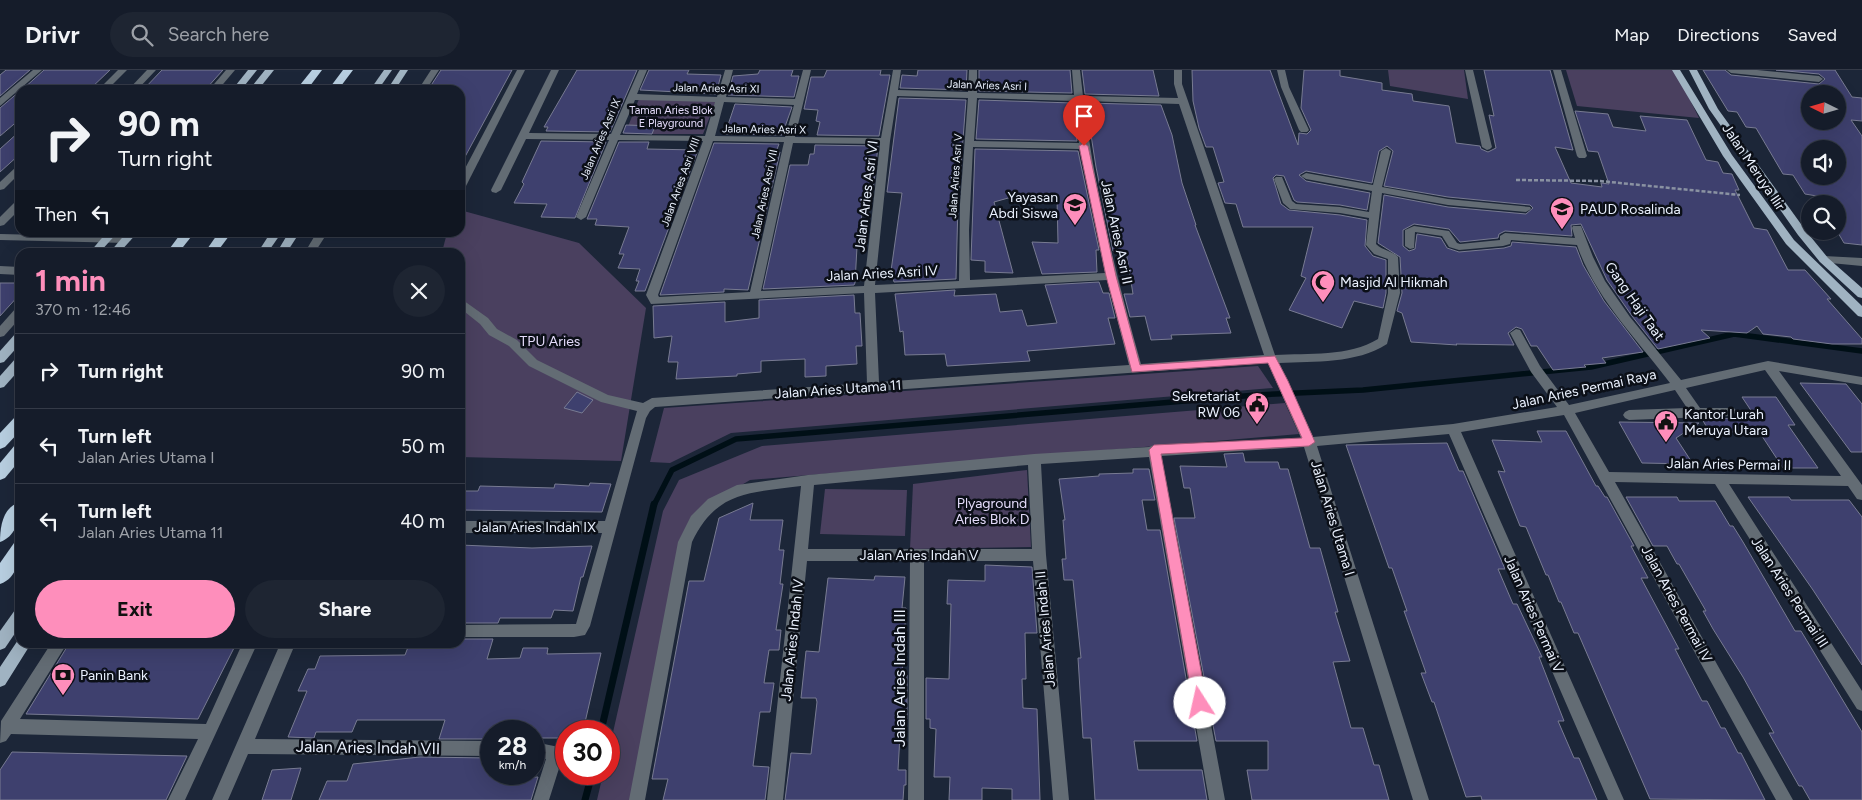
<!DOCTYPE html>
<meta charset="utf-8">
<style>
:root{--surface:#151c2a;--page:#1e2532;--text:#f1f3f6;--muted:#9da1a8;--line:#343a47;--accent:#fe8ebb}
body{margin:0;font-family:Figtree,sans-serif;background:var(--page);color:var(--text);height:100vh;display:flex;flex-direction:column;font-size:19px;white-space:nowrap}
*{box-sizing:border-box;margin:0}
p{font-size:16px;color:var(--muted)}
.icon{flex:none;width:28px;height:28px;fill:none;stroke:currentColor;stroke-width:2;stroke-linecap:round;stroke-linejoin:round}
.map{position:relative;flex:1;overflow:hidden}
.drawer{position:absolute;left:15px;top:178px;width:450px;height:400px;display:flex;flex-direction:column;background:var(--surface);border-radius:15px;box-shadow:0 5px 20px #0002,0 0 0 1px var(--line)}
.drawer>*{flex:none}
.top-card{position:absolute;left:15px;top:15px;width:450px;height:152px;border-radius:15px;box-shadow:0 5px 20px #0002,0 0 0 1px var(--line);background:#151c2a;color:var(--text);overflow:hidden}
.needle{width:32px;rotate:275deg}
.tools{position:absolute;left:1801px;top:15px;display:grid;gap:10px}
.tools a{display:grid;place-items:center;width:45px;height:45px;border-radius:50%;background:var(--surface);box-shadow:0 5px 20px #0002,0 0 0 1px var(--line);font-size:25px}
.speed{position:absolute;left:480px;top:650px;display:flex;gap:10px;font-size:25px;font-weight:700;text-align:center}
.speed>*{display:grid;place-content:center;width:65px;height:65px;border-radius:50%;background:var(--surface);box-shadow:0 5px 20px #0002,0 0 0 1px var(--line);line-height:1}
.speed small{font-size:12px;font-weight:400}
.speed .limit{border:8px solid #d22;background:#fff;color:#111}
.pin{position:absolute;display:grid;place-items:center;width:42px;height:42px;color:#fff;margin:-51px -21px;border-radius:50% 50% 50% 0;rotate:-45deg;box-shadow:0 0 5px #0007}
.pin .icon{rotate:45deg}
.me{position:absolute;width:55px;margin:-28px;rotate:350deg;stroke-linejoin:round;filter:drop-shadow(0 0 4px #0008)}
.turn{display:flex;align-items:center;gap:18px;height:105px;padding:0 20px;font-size:22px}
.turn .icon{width:65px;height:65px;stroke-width:2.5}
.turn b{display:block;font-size:35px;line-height:42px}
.then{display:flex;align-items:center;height:48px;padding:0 20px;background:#0003;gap:10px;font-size:19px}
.round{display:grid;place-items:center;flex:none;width:52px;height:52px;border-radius:26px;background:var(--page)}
.head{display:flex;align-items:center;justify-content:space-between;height:85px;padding:0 20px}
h1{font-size:30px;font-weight:700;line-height:38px;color:var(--accent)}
.cta{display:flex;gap:10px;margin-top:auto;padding:10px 20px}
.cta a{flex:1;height:58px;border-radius:30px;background:var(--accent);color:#111;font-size:20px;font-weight:700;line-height:58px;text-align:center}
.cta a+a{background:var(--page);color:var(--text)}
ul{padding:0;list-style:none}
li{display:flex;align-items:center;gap:15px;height:75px;padding:0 20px;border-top:1px solid var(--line)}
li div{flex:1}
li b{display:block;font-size:19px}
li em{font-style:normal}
header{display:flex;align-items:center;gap:30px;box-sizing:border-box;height:70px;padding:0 25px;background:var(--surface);border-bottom:1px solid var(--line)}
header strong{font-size:24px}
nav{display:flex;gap:28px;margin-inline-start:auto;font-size:18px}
.search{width:350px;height:45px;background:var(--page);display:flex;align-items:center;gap:12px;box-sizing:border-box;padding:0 18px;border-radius:28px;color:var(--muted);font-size:19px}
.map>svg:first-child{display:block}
</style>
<header>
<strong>Drivr</strong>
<div class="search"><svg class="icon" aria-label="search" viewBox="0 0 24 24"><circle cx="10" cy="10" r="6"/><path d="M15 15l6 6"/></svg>Search here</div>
<nav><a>Map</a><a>Directions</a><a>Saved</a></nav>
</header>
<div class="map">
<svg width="1862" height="730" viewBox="0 0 1862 730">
<rect width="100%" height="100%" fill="#1c2638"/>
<g fill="#4a405f">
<path d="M1388,0H1464L1468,29L1390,16Z"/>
<path d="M1566,0H1675L1699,48L1577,36Z"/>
<path d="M639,29L716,31L703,64H625Z"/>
<path d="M460,140L579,173L646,238L621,391L460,387V182H442L447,163L460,162Z"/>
<path d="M1258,296L1273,318L731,363L670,393L650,392L664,338Z"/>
<path d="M1285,333L1299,364L750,410L705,437L679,480L632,730H597L603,704H609V680L663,441L679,410L762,376Z"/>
<path d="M1027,400L1031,477L910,479L913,414Z"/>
<path d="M825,419L907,420L905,466L820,464Z"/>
</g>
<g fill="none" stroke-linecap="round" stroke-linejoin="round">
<path stroke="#000f16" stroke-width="5.5" d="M654,435L672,400L736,369L1256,325L1363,320L1591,297L1734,264L1862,281"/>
<g stroke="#000f16" stroke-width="7">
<path d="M601,661L654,434"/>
<path d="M585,730L592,704"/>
</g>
</g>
<g fill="#3e406e" stroke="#787b92" fill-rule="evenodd">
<path d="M6,0H30L0,26V5Z"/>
<path d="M44,0H110L89,20L23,19Z"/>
<path d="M162,0H223L205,20H143Z"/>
<path d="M441,0H512L460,96V20H428Z"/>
<path d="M577,0H637L610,62L546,61L548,57H544Z"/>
<path d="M649,0H689L687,4L721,5L716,24L640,20Z"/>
<path d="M760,0H793L791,6H799L794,27L728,25L733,6L758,4Z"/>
<path d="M827,0H881L880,5H890L879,66L817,65L820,52L816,51L818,40L804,39L811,7H824Z"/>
<path d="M918,0H967L966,20L900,18L902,5L917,6Z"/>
<path d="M979,0H1070L1072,23L979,21Z"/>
<path d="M1082,0H1153L1159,26L1085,24Z"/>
<path d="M1192,0H1270L1298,75L1299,63L1307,64L1311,60L1301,38L1304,0H1340V6L1382,13V20L1412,24L1413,31L1449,36L1456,73L1480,76L1481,79L1488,82L1496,78L1489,45L1494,46L1484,0H1550L1573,80L1555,77L1571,113L1602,117L1601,113L1609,114L1598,82L1588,81L1575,41L1608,44L1613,57L1646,61L1640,46L1687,50L1706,90L1718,92L1723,103L1732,104L1739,120H1735L1754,158L1767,160L1788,200H1805L1831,229H1827L1862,269V274H1832L1793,269L1791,267L1763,264L1757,256L1747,263L1701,260L1710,268L1658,279L1632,246L1607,210L1581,154L1571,155L1572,166L1505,161L1499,164L1498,168L1460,172L1449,159L1414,154L1403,160V176L1409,181L1415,179L1417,164L1441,168L1447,178L1459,182L1504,178L1511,176L1512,172L1576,177L1583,195L1604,231L1643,282L1602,288L1606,293L1584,295L1586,297L1553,300L1537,276H1531L1522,259L1516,257L1508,263L1514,275L1456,274L1457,275L1411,272L1402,243L1397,241L1402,223L1400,187L1378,173L1384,125L1448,137L1526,144L1533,138L1530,135L1448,127L1384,116L1393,81L1387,76L1379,81L1372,113L1306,101L1299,105L1306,111L1370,123L1367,140L1340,135L1297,132L1294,130L1284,106L1276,105L1273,108L1281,134L1289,140L1340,145L1367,150L1365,176L1373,186L1386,190V223L1383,238L1354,231L1342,258L1289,240L1306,208L1301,206L1313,157H1243L1236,134L1225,133L1218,113L1224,112L1213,77H1206L1199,58L1193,31Z"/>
<path d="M1703,0H1725L1731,5L1819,14L1825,9L1819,4L1776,0H1835L1852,27L1862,28V51L1851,50L1862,66V175L1844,173L1837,161L1838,134H1821L1817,126L1805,124L1793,105L1783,104L1756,58L1746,57L1737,42L1728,41ZM1810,24H1838V51H1810ZM1810,79H1838V106H1810Z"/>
<path d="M20,21V49L0,66V38Z"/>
<path d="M899,28L966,30L958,134L956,209L894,212L893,208H890L902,123L887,122Z"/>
<path d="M979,30L1073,33L1077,71L976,69Z"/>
<path d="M1086,33L1161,35L1172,65L1182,113L1196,155H1195L1230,248H1226L1231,263L1171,265L1172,269L1151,270L1145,246L1130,247L1124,224H1133L1126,181H1113L1096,97Z"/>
<path d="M735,34L792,37L782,65L725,64Z"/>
<path d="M626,55L655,56L652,64L623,63Z"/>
<path d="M20,61V84L0,102V79Z"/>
<path d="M541,71L606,72L575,148L541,147L547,134L514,133L524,114L522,112Z"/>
<path d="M619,72H649L647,79L698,80L645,221H635L639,211H636L640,199L618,198L624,184H619L629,157L595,155L597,149H587Z"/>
<path d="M714,73L779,74L776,82H780L748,220L724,219V222L660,225Z"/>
<path d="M815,75L878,76L873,121H870L868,136H863L860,159H858L855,213L854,215L763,219L790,95H808L810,84H814Z"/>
<path d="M975,79L1078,81L1099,180H1096L1097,202L1042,204L1032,172L1058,173L1057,127L1019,125L994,132L1013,203L985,202V191L971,190Z"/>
<path d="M1099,212L1103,223H1109L1115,248H1108L1115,274L1027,281L1030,291L947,296L945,284L905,285L903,261L900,262L895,224L955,220L954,226L996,224L1000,242L1022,240L1027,256L1057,253L1045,215Z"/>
<path d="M0,213H20V224L0,246Z"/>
<path d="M854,225L855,243H860L862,276H856L857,294L826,296V306L805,307V289L761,291V302L737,304V306L676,309L678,292H668L672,266L654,268L653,236L725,232V252L759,248V230Z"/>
<path d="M1800,313L1846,314L1862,334V382H1851Z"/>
<path d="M577,322L593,330L582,343L564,338Z"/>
<path d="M1742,327H1776L1795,355H1788L1818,398H1783L1760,363L1709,361L1702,349L1756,348Z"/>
<path d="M1619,352L1699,353L1676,368L1693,394L1642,393Z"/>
<path d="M1537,361H1566L1596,416H1598L1605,427H1607L1634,476H1631L1648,508H1641L1679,579H1675L1702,631H1707L1721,658H1725L1738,683H1741L1765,730L1650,729L1578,563H1574L1561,532H1559L1548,505H1546L1526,457L1520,456L1498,401L1505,402L1492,370L1542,372Z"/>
<path d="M1447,373L1459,401H1463L1505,499H1498L1513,534H1517L1542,587H1539L1564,651H1558L1574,688H1579L1597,730H1482L1481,726L1466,727L1434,632H1432L1421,603H1426L1404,541H1407L1392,498H1389L1346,375Z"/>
<path d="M1243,383L1245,392H1278L1280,399H1288L1310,478H1320L1338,542H1335L1350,591L1333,592L1351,658H1363L1374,695H1379L1389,730H1252L1247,700H1268V671H1216L1174,448H1195L1190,418H1184L1180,396L1227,397L1224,384Z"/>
<path d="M1133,399H1149L1155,430H1142L1147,460H1160L1197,671H1134L1138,700H1202L1207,730H1095L1091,668H1083L1078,588H1081L1073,510H1064L1062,489H1066L1063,450H1065L1059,409L1099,406V404L1133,403Z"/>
<path d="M590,413L611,414L602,442L460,440V421H478L480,416L554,418L555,414L589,416Z"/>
<path d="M1626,427H1677L1679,431H1715L1730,456H1733L1743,472L1795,561H1801L1862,662V730H1810L1802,716H1799L1769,663H1774L1743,607L1713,559L1703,541H1706L1679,494H1677L1667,476H1653Z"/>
<path d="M1748,427H1789L1791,430H1849L1862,447V595L1813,520Z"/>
<path d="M753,433L750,450H783L779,480H784L780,514H783L776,560H781L779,580H769L764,613H774L770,642H760L753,696L769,697L765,730H663L668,709H652L689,511H704L719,448Z"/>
<path d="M460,475L532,478L592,476L583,507H581L573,541L554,540L551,548H500L498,553H460Z"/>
<path d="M985,495L1032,497L1037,563H1025L1026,609H1022L1023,638L1037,639L1040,730H1012V719L982,718V730H949L950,707H934L936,659L930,658V649H926V608L949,609L951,534H947L948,510L985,511Z"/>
<path d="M875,506L905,507L902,538H906L902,604L907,605V649H901L898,700H906V715H904L903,730H785L791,683L811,684L817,632L816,628H801L806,581L819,582L828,508L874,510Z"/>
<path d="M460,569H493L487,589L520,588L523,578H548L547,584L601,583L583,661H566V668H534V661H491V669H439L445,650H357L352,662H316L314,668L288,667L307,621H298L308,599H315L320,586L405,585L410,572H460Z"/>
<path d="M70,572H237L198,649L26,644Z"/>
<path d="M12,682L187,686L166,730H0V700Z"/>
<path d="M420,687L491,688V704H505L504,708L538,707L531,730H319L327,711H347L353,694Z"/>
<path d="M301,698L291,730H262L272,700Z"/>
</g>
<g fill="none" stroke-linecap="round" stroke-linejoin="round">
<path stroke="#8a92a2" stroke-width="2.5" stroke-dasharray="4 2" stroke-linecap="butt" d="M1516,110L1600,111L1740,125"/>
<g fill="#636c74" fill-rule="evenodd">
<path d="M33,0H42L0,36V28Z"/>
<path d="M118,0H127L107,20H98Z"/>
<path d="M147,0H156L137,20H128Z"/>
<path d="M226,0H235L218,20H209Z"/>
<path d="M431,0H439L426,20H418Z"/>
<path d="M517,0H525L465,118L460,121V108Z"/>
<path d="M551,0H559L529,63L611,64L639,0H647L637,24L717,27L725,0H733L726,27L795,29L803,0H811L795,67L881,68L893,0H901L898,20L968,22L969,0H977V23L1074,25L1072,0H1080L1083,26L1178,28L1174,14V0H1182V14L1188,31L1275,285C1308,283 1349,287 1378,269L1388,223V189L1374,184L1366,175L1369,148L1340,143L1290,139L1283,133L1274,109L1276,107H1282L1292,131L1296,134L1340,137L1369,142L1372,121L1306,109L1301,106L1306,103L1373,115L1381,81L1386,78L1391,81L1382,117L1448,129L1530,137L1531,139L1526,142L1448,135L1382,123L1376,174C1383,181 1393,181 1398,187L1400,223L1387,274C1356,294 1315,291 1279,293L1313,367L1453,354L1557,337L1531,302L1510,263L1516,259L1520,260L1540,296L1569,335L1670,313C1637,269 1595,228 1577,175L1511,170L1510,174L1503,176L1459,180L1449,177L1442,166L1415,162L1414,178L1410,179L1405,176V160L1414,156L1449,161L1457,173L1460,174L1500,170V166L1505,163L1575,168L1572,158L1573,156H1581L1593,187L1605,211L1630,247L1681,310L1768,291L1862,307V315L1779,301L1862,415V430L1857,429L1848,416L1729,414L1862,621V641L1857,639L1715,414L1615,412L1793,730H1776L1564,345L1461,362L1624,730H1608L1449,364L1317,376L1429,730H1413L1304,377L1161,386L1225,730H1209L1149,387L1041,394L1046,485L1069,730H1053L1033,491H924V730H908L910,491H807L783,730H767L801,416C750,423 717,420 692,472L645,730H629L678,472L691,446L708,429L737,415L808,405L1034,384L1149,377L1154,375L1158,376L1301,368L1268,293L655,337L650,341L646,348L590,556L585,565L574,567H460V555L576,554L602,463H460V451H605L637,341L601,332L529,296L509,276L489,265L480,254L460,238V228L488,248L497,259L517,270L537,290L608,325L643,333L652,328L867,313L864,223L651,234L646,225L703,71L618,70L586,147L581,150L576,147L609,70L526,69L501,120L496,123L492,122L491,120ZM897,26L968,28L960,134L959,211L875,215L890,71ZM977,28L1075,31L1079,73L974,71ZM635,30L715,32L705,66L620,65ZM1084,31L1179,34L1264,285L1141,294C1117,208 1094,120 1084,31ZM724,32L794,35L785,67L715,66ZM713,71L784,72L750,222L659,227L658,225ZM793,73L880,74L864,216L761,221ZM973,77L1080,79L1105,203L970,210L969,160ZM1107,210L1129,295L879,312L875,223ZM1765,300L1841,406L1609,402L1575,343L1675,320L1687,338L1629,340L1625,342L1623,345L1625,348L1629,350L1730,346L1734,344L1736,341L1734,338H1700L1686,318ZM1028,395L1032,479H808L814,415Z"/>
<path d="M1277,0H1285L1289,17L1309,60L1307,62H1301L1299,60L1281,17Z"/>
<path d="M1465,0H1473L1492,77L1490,79L1487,80L1482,77Z"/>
<path d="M1553,0H1561L1587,86L1585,88H1579L1577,86Z"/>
<path d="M1727,0H1757L1819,6L1823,9L1819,12L1731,3Z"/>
<path d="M20,95V103L4,119L0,120V112L17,96Z"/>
<path d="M20,130V139L4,155L0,156V147L16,131Z"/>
<path d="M317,162H328L315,182H305Z"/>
<path d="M0,164L126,167L131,170L126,173L0,170Z"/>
<path d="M1824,186L1862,188V196L1820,192L1819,190L1820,188Z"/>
<path d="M0,196L20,197V205L0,204Z"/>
<path d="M20,237V248L4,266L0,267V256L16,238Z"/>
<path d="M52,572H68L20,649L206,654L243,572H258L185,730H168L198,669L11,664L6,671L0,673L1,651Z"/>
<path d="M281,572H296L255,669L491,671V686L248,684L228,730H212Z"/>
<path d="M534,672L559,677L562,689L549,730H533L546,689L534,686Z"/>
</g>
<g fill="#a0b3c2" fill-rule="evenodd">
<path d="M248,0H257L241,20H232Z"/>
<path d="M265,0H274L258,20H249Z"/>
<path d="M384,0H392L378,20H370Z"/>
<path d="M400,0H408L395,20H387Z"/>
<path d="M1672,0H1680L1732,85L1794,170L1862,236V247L1858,246L1786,174L1723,86Z"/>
<path d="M1689,0H1697L1718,39L1806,161L1828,188L1862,218V228L1858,227L1820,192L1798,165L1709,39Z"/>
<path d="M107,162H118L100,182H90Z"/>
<path d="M127,162H138L120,182H110Z"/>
<path d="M271,162H282L268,182H258Z"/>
<path d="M289,162H300L287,182H277Z"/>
<path d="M20,262V274L4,292L0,293V281L16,263Z"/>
<path d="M20,287V299L4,317L0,318V306L16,288Z"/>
<path d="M20,538V556L5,578L0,580V561L15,540Z"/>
<path d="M20,567V572H32L5,615L0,617V597Z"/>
</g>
<g fill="#b8cfe1" fill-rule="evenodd">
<path d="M312,0H322L307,20H296Z"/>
<path d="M343,0H353L338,20H328Z"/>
<path d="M182,162H195L179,182H167Z"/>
<path d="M219,162H232L217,182H205Z"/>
<path d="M20,345V361L5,377L0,379V363L15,347Z"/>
<path d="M20,373V390L5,408L0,410V393L15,375Z"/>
<path d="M20,432C20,447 17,466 0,472C0,456 3,437 20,432Z"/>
<path d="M20,471C20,487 18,508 0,514V493L14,473Z"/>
</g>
</g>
<path fill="#fe8ebb" stroke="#a55c7a" d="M1084,73L1088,76L1116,206L1140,295L1275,286L1288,311L1315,372L1309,376L1161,384L1207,633L1205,637L1200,639L1195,637L1193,633L1149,380L1154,375L1302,368L1268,293L1132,302L1106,206L1079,76Z"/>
<defs>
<g id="university-pin" transform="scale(1.25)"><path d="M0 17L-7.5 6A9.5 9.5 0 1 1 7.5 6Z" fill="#fe8ebb" stroke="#0b0f17"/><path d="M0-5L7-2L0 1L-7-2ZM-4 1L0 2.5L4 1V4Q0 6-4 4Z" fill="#111"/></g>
<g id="school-pin" transform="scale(1.25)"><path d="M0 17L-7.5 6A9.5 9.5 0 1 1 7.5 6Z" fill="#fe8ebb" stroke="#0b0f17"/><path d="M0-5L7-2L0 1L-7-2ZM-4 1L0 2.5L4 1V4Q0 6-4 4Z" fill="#111"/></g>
<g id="mosque-pin" transform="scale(1.25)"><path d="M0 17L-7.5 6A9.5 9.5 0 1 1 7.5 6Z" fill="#fe8ebb" stroke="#0b0f17"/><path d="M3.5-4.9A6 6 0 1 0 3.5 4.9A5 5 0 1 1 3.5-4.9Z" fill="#111"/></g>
<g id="civic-pin" transform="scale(1.25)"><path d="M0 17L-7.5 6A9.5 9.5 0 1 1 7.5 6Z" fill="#fe8ebb" stroke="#0b0f17"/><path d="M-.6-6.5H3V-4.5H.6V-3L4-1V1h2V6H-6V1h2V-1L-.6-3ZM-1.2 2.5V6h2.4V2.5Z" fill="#111"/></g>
<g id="bank-pin" transform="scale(1.25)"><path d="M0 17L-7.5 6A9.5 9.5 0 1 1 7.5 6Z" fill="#fe8ebb" stroke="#0b0f17"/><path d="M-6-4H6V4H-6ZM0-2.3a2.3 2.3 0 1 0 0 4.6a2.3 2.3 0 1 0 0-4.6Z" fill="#111"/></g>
</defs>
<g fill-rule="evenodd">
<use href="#university-pin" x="1075" y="135"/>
<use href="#school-pin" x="1562" y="139"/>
<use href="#mosque-pin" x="1323" y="212"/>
<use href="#civic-pin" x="1257" y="334"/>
<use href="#civic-pin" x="1666" y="352"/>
<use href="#bank-pin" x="63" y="605"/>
</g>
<g text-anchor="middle" stroke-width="5" stroke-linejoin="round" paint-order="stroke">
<g font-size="11" fill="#eaf1fe" stroke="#0b0f17">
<text transform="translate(987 15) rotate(2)" y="4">Jalan Aries Asri I</text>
<text transform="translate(716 18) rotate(1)" y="4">Jalan Aries Asri XI</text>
<text transform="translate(764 59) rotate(1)" y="4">Jalan Aries Asri X</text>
<text transform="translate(600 69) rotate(-67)" y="4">Jalan Aries Asri IX</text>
<text transform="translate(955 106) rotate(-86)" y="4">Jalan Aries Asri V</text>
<text transform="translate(680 112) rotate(-70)" y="4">Jalan Aries Asri VIII</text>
<text transform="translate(764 124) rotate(-78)" y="4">Jalan Aries Asri VII</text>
</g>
<g font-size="11" fill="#e4dbfa" stroke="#0b0f17">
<text x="671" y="44">Taman Aries Blok<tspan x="671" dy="13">E Playground</tspan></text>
</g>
<g font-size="14" fill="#eaf1fe" stroke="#0b0f17">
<text transform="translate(1754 97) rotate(56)" y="5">Jalan Meruya Ilir</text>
<text transform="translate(866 126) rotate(-83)" y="5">Jalan Aries Asri VI</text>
<text transform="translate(1117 162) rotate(78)" y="5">Jalan Aries Asri II</text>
<text transform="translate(882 203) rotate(-3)" y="5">Jalan Aries Asri IV</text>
<text transform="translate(1635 231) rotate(55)" y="5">Gang Haji Taat</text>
<text transform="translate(838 319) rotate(-4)" y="5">Jalan Aries Utama 11</text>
<text transform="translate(1584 319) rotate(-12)" y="5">Jalan Aries Permai Raya</text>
<text transform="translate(1729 394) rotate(1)" y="5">Jalan Aries Permai II</text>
<text transform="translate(1333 448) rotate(73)" y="5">Jalan Aries Utama I</text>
<text x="535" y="462">Jalan Aries Indah IX</text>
<text x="919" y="490">Jalan Aries Indah V</text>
<text transform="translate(1790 522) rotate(57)" y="5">Jalan Aries Permai III</text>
<text transform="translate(1677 534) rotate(61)" y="5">Jalan Aries Permai IV</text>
<text transform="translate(1534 544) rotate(66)" y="5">Jalan Aries Permai V</text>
<text transform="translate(1045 559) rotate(-95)" y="5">Jalan Aries Indah II</text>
<text transform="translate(792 570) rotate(-84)" y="5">Jalan Aries Indah IV</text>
</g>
<g font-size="14" fill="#eaf1fe" stroke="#0b0f17" text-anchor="start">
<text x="1058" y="132" text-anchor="end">Yayasan<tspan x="1058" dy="16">Abdi Siswa</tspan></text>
<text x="1580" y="144">PAUD Rosalinda</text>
<text x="1340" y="217">Masjid Al Hikmah</text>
<text x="1240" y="331" text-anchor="end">Sekretariat<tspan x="1240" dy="16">RW 06</tspan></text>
<text x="1684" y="349">Kantor Lurah<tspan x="1684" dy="16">Meruya Utara</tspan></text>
<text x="80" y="610">Panin Bank</text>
</g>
<g font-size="14" fill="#e4dbfa" stroke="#0b0f17">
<text x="550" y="276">TPU Aries</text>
<text x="992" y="438">Plyaground<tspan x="992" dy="16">Aries Blok D</tspan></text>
</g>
<g font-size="16" fill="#eaf1fe" stroke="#0b0f17">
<text transform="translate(899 608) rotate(-90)" y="6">Jalan Aries Indah III</text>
<text transform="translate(368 677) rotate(1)" y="6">Jalan Aries Indah VII</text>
</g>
</g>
</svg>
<div class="tools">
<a><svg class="needle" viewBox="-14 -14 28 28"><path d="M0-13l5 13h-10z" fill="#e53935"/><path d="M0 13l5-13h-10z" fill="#9da1a8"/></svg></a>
<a><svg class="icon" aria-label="sound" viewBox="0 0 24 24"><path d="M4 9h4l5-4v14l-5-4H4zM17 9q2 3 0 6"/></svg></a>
<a><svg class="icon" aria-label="search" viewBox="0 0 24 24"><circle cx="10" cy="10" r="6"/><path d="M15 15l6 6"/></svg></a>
</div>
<div class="speed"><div>28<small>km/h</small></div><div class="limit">30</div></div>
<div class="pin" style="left:1084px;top:76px;background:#d93025"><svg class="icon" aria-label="arrive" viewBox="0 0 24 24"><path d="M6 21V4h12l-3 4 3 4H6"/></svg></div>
<svg class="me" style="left:1200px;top:633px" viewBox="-20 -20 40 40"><circle r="19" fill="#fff"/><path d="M0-13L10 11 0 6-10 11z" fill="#fe8ebb"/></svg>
<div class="top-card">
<div class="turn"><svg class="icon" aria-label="right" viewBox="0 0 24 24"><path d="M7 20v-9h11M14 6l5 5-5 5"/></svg><div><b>90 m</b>Turn right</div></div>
<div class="then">Then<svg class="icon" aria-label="left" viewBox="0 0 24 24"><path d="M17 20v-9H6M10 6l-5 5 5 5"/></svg></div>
</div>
<section class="drawer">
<div class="head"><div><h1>1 min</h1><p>370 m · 12:46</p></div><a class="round"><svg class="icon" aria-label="close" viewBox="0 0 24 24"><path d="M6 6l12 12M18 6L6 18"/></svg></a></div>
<ul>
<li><svg class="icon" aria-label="right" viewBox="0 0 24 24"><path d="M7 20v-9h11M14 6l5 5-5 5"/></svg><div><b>Turn right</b></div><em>90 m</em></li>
<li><svg class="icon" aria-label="left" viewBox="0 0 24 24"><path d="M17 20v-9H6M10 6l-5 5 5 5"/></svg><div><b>Turn left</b><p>Jalan Aries Utama I</p></div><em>50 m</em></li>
<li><svg class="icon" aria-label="left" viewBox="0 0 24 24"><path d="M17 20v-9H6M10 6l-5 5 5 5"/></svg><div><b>Turn left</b><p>Jalan Aries Utama 11</p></div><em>40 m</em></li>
</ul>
<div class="cta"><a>Exit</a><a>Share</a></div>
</section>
</div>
